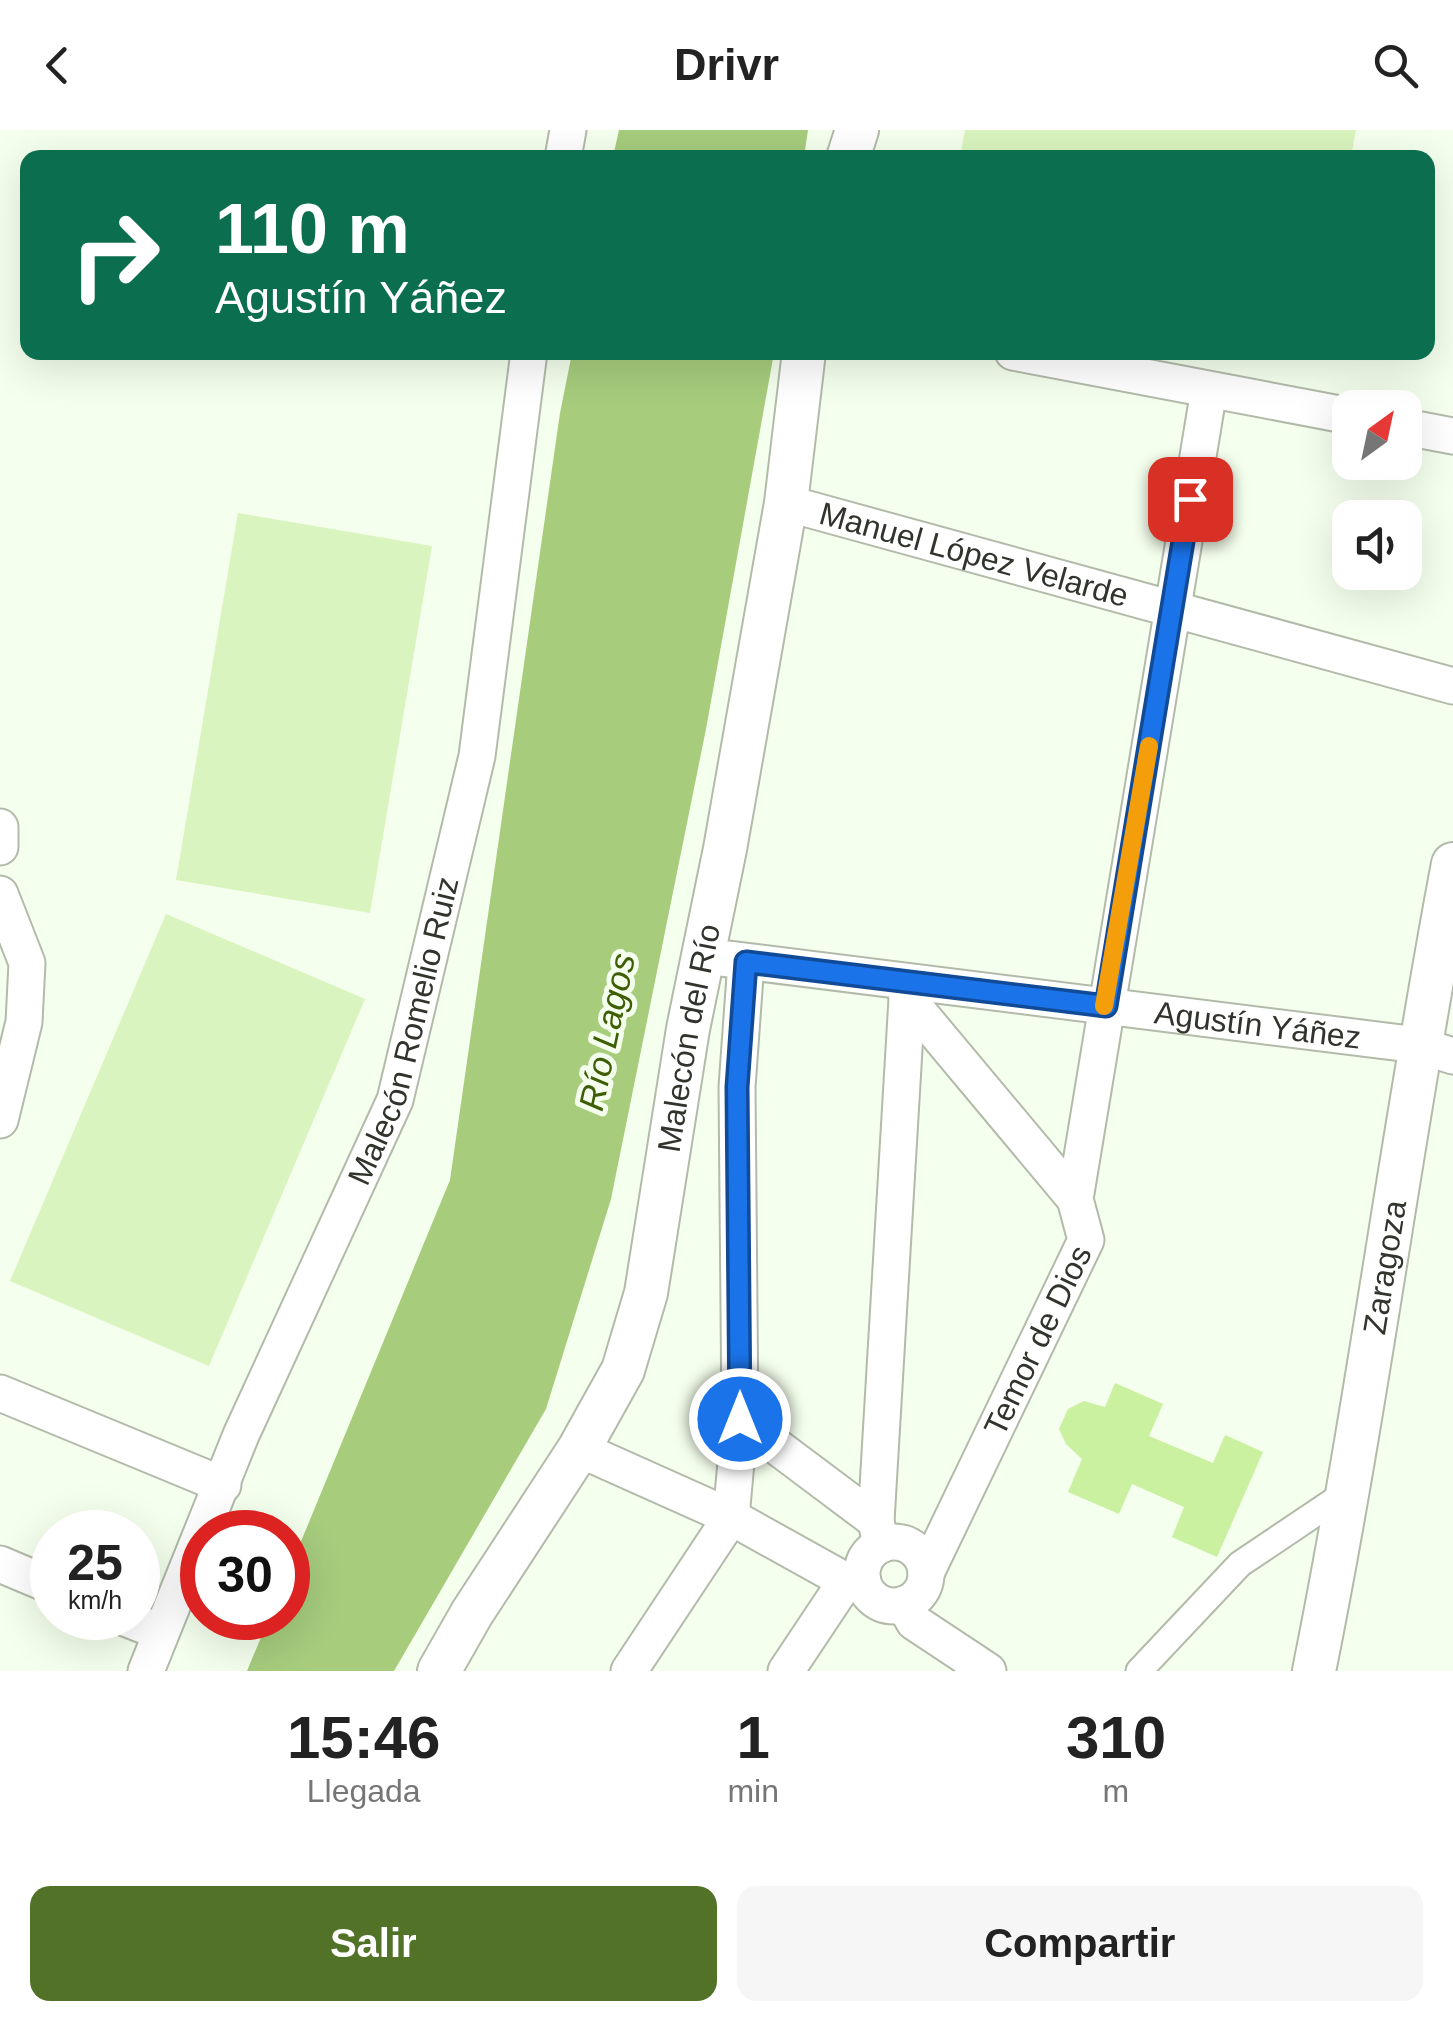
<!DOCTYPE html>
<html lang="es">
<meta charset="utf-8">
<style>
:root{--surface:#fff;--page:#f6f6f6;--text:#222;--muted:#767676;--accent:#527228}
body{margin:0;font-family:Arial,sans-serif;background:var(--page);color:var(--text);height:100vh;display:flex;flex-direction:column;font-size:38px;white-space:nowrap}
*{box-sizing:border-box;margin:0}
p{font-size:32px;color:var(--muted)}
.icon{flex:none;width:55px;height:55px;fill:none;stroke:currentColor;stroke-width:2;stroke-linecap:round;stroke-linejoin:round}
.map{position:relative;height:1541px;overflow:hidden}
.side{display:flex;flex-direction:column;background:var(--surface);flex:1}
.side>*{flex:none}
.top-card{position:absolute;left:20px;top:20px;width:1415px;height:210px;border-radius:20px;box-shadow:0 10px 40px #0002;background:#0b6e4f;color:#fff;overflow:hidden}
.needle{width:65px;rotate:33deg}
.tools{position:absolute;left:1332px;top:260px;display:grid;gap:20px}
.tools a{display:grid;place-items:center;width:90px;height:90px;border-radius:20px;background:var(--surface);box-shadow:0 10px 40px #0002;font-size:50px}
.speed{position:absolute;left:30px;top:1380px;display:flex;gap:20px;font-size:50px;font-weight:700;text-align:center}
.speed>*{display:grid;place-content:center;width:130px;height:130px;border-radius:50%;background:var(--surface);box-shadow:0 10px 40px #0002;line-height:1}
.speed small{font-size:25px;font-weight:400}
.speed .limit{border:15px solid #d22;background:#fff;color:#111}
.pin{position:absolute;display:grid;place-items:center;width:85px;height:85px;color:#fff;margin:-42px;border-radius:20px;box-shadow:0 5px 15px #0006}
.me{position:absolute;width:110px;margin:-55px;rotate:0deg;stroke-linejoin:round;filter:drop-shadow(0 0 8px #0008)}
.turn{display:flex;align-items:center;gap:35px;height:210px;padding:0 30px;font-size:45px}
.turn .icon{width:130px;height:130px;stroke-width:2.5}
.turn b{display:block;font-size:70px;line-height:85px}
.eta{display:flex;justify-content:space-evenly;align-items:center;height:170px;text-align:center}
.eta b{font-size:60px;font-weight:800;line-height:70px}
.action{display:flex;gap:20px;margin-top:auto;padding:20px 30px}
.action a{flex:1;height:115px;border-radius:20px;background:var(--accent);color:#fff;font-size:40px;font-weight:800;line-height:115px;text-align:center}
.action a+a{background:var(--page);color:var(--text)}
header{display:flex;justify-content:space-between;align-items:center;height:130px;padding:0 30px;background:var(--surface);font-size:45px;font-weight:800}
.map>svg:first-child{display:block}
</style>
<header><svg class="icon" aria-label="back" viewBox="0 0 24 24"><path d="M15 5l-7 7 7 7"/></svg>Drivr<svg class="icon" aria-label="search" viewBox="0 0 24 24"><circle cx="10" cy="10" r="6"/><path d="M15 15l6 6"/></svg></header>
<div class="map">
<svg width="1453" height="1541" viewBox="0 0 1453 1541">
<rect width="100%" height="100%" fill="#f5ffed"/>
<g fill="#d9f4be">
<path d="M965,0H1356L1351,27H960Z"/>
<path d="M238,383L432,416L370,783L176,750Z"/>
<path d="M166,784L365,869L209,1236L10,1151Z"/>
</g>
<g fill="#a6cc7c">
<path d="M619,0H808L804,27H613Z"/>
<path d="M572,223H774L706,599L611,1069L546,1279L394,1541H247L269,1488H288V1443L450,1050L560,283Z"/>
</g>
<path fill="#c9f19f" d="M1115,1253L1163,1274L1149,1306L1213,1333L1225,1305L1263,1322L1217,1427L1172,1407L1184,1377L1132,1354L1119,1384L1068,1362L1082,1329L1066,1314L1059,1299L1068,1279L1084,1271L1105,1277Z"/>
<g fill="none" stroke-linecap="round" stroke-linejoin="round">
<g stroke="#b2bbaa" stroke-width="29">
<path id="pedestrian" d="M1139,1541L1240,1434L1350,1360"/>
</g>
<g stroke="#b2bbaa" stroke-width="39">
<g id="minor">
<path d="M563,28L568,0"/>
<path d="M1013,222L1350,286"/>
<path d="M1405,297L1453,306"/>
<path id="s1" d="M786,373L1453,556"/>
<path d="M0,697V717"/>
<path d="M0,764L27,833L24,892L0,990"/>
<path id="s2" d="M704,826L1418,915L1453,926"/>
<path d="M907,868L1075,1069"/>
<path d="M0,1263L223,1355"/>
<path d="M740,1289L876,1391"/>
<path d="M579,1319L731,1387L846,1451L863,1452"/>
<circle cx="894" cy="1444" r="32"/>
<path d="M881,1415L876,1391L908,852"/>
<path d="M0,1434L52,1456"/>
<path id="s3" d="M926,1443L1086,1110L1075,1069L1209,260"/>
<path d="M904,1474L914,1492L988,1541"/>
<path d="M125,1488L158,1501"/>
<path id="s4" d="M146,1541L241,1305L395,970L477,626L529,222"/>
<path d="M629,1541L731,1387L740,1289L737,957L746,832"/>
<path d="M786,1541L846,1451"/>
</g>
</g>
<g stroke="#b2bbaa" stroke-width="46">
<g id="tertiary">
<path d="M848,28L857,0"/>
<path id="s5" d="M439,1541L472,1483L579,1319L623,1240L646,1163L688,899L725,719L786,373L804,222"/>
<path id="s6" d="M1314,1541C1368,1273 1402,1002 1453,734"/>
</g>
</g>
<use href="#pedestrian" stroke="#fff" stroke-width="25"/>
<use href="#minor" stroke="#fff" stroke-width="35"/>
<use href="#tertiary" stroke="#fff" stroke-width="42"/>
</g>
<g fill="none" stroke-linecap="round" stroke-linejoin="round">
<g stroke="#114b97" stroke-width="25">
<path id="route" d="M740,1289L737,957L746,832L1106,876L1190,369"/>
</g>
<use href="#route" stroke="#1a73e8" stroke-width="18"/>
<path stroke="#f59e0b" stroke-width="18" d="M1104,876L1149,616"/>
</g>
<g text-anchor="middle" stroke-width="10" stroke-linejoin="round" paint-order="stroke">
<g font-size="32" fill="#30342d" stroke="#f5ffed">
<text dy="11" stroke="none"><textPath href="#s1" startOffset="195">Manuel López Velarde</textPath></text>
<text dy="11" stroke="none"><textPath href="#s2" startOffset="558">Agustín Yáñez</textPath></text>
<text dy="11" stroke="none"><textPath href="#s4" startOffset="692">Malecón Romelio Ruiz</textPath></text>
<text dy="11" stroke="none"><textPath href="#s5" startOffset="692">Malecón del Río</textPath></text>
<text dy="11" stroke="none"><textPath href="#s6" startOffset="410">Zaragoza</textPath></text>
<text dy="11" stroke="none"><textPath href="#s3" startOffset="258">Temor de Dios</textPath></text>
</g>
<g font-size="35" font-style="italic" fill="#3d5e04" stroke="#f5ffed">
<text transform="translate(607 902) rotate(-78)" y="12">Río Lagos</text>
</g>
</g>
</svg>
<div class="tools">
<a><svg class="needle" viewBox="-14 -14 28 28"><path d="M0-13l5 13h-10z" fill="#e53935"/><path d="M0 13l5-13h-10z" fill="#767676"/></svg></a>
<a><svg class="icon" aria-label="sound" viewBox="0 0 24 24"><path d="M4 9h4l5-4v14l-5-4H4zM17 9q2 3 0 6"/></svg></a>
</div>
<div class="speed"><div>25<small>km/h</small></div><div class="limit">30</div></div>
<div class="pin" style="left:1190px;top:369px;background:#d93025"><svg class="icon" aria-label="arrive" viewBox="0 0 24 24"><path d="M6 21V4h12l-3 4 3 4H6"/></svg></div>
<svg class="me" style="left:740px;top:1289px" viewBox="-20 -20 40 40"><circle r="17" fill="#1a73e8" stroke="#fff" stroke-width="3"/><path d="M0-11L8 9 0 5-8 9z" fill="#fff"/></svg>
<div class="top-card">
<div class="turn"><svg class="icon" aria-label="right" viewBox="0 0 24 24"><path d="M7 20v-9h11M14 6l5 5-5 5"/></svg><div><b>110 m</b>Agustín Yáñez</div></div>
</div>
</div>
<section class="side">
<div class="eta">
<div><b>15:46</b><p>Llegada</p></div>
<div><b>1</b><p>min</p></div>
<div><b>310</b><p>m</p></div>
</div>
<div class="action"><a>Salir</a><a>Compartir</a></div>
</section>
